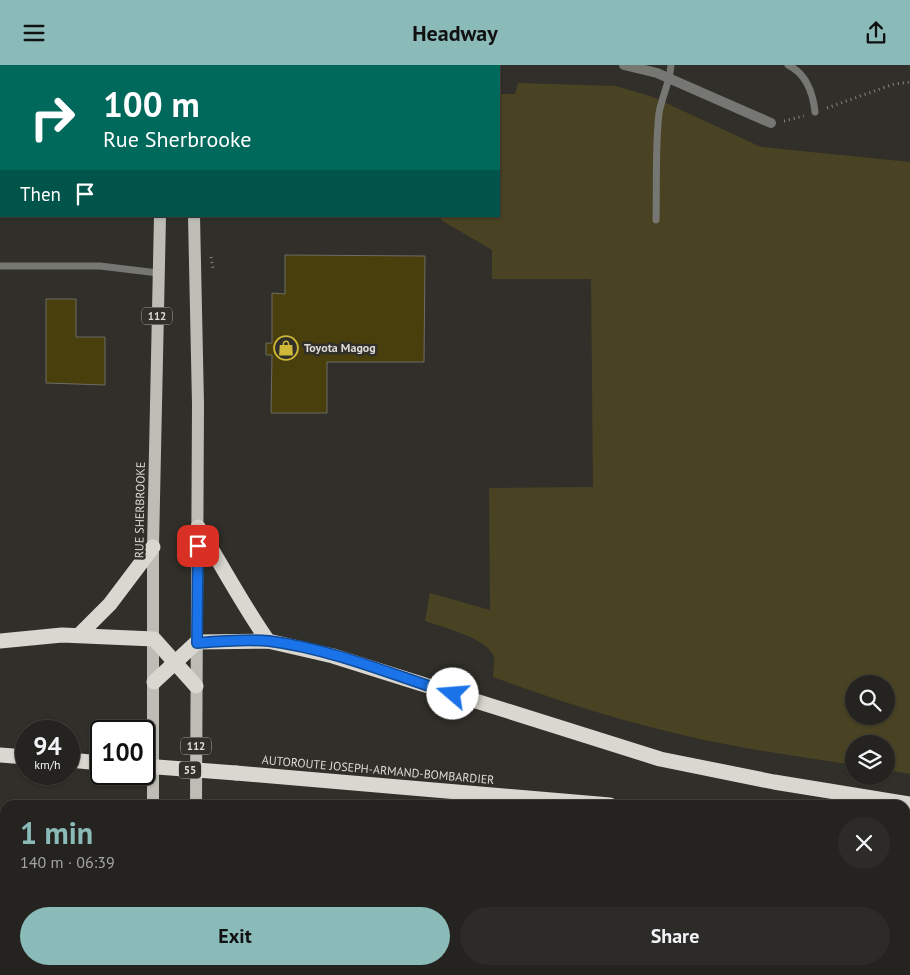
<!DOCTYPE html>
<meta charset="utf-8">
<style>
:root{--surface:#25231f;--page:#2d2b28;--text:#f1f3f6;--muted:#a3a4a4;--line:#42403d;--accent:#8bbbb9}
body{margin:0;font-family:"PT Sans",sans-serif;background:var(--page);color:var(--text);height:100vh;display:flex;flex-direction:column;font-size:19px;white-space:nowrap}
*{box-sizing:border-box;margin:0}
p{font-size:16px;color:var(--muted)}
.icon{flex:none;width:28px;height:28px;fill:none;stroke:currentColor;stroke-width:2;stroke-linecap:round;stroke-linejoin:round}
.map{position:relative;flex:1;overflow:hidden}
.sheet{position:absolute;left:0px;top:735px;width:910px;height:175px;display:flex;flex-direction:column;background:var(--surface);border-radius:15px 15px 0 0;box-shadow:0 1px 4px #0004,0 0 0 1px var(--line)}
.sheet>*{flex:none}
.hud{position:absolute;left:0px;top:0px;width:500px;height:152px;box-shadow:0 1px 4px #0004,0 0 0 1px var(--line);background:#00695c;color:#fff;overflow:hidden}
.tools{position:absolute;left:845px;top:610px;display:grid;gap:10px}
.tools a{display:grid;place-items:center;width:50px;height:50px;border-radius:50%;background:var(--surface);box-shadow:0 1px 4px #0004,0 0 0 1px var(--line);font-size:25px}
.speed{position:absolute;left:15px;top:655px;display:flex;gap:10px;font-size:25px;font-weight:700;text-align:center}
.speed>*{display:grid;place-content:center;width:65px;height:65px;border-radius:50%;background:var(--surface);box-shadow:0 1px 4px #0004,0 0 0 1px var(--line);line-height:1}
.speed small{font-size:12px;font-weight:400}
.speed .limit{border:2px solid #111;border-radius:8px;background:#fff;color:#111}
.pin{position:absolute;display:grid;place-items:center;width:42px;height:42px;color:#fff;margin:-21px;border-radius:10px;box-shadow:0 2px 8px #0006}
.me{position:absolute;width:55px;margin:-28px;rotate:288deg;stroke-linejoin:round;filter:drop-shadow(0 0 4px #0008)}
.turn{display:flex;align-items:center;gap:18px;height:105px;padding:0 20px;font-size:22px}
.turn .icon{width:65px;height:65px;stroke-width:2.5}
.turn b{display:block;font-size:35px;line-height:42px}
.then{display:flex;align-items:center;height:48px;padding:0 20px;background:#0003;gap:10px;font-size:19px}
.round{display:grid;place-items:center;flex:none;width:52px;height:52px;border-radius:26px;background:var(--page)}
.overview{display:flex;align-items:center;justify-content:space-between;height:85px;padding:0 20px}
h1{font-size:30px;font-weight:600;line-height:38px;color:var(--accent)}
.cta{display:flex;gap:10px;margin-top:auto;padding:10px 20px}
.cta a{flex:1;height:58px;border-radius:30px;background:var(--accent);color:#111;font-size:20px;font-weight:600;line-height:58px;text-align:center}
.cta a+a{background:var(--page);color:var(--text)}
header{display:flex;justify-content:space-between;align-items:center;height:65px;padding:0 20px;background:var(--accent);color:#111;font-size:22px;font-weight:600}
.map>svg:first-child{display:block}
</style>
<header><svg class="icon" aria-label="menu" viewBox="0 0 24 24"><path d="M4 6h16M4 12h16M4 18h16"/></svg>Headway<svg class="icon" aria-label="share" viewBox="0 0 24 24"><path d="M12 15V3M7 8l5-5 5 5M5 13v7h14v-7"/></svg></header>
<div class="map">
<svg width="910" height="910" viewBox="0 0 910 910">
<rect width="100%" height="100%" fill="#312f29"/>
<g fill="#494323" fill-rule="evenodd">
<path d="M518,18L616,21L653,32L761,82L910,97V709L886,705V679H854V700C813,693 771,688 730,680C650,665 569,640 493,612C493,606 495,597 494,592C488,573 442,562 425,556L430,528L490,545L489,423L593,422L591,214H492V185L441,155V151H499V29H515ZM854,619H886V651H854Z"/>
<path d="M905,881H910V910H889L880,905H905Z"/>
</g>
<g fill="#483f0d" stroke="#6d6c64">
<rect x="53" y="0" width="46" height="1"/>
<path d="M285,190L425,191L424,297H327V348H271L272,290H266V278H272V228L285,229Z"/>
<path d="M46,234H76V272H105V320L46,318Z"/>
</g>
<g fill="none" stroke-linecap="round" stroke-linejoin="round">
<g stroke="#898782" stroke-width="3" stroke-dasharray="1 4" stroke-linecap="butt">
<path d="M213,1V0"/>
<path d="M827,43L894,19L910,17"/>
<path d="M784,56L804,51"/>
<path d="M211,192L213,204"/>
</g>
<g stroke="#767672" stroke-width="7">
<path d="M788,0C807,9 813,28 815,47"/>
<path d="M656,155C657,120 655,83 659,48C662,31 670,17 671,0"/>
<path d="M0,201H100L158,208"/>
</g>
<path stroke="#767672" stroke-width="10" d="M624,0L657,8L771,58"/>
<g stroke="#bdbcb5" stroke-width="12">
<path d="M194,0V1"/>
<path d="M161,1V0"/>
<path d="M194,151L198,339L196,740"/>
<path d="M153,740V482L160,151"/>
</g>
<g stroke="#d9d7cf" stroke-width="15">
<path d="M198,462C222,500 242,539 268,576"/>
<path d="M79,570L110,539L153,482"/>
<path d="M0,576L62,570L154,574L196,621"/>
<path d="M154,617L197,577L268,576L333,591L660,694L774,717L910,739"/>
<path d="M0,690L26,692"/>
<path d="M69,695L101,698"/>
<path d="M236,708L610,740"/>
<path d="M0,757L5,758"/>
<path d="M905,764L910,765"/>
<path d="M905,831L910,832"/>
<path d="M0,884L5,886"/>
<path d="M68,905L101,910"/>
<path d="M188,905L192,910"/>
<path d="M129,910L151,909L156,905"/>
<path d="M324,910L348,905"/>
</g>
<path stroke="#d9d7cf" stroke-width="15" d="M144,701L236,708"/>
</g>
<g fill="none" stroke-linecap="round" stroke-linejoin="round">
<g stroke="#114b97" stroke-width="12">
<path id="route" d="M198,481L197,578C221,576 245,574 269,576C332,584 393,610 453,629"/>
</g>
<use href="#route" stroke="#1a73e8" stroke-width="9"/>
</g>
<defs>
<g id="shop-ring" transform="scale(1.25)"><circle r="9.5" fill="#312f29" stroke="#cfb837" stroke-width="1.5"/><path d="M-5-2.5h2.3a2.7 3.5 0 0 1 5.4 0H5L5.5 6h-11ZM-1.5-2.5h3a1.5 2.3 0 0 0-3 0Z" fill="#cfb837"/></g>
</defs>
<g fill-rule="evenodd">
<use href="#shop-ring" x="286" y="283"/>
</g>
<g text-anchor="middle" stroke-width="5" stroke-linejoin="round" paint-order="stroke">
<g fill="#312f29" stroke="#a9a7a3" stroke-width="1">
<rect x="142" y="242.5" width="30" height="17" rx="4"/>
<rect x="181" y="672.5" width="30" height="17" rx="4"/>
<rect x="179" y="696.5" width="22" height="17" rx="4"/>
</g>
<g font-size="11" font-weight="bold" fill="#dcdbd7">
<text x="157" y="255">112</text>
<text x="196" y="685">112</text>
<text x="190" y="709">55</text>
</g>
<g font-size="12" font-weight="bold" fill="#dcdbd7" stroke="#312f29" text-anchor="start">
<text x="304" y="287">Toyota Magog</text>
</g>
<g font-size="12" fill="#dcdbd7" stroke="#312f29">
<text transform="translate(140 445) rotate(-89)" y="4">RUE SHERBROOKE</text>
<text transform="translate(378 705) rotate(5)" y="4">AUTOROUTE JOSEPH-ARMAND-BOMBARDIER</text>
</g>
</g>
</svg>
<div class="tools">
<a><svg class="icon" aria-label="search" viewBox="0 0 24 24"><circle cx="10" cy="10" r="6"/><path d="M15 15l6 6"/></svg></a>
<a><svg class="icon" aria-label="layers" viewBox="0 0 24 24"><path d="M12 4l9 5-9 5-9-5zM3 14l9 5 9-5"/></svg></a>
</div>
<div class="speed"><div>94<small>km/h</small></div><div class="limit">100</div></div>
<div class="pin" style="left:198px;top:481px;background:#d93025"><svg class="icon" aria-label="arrive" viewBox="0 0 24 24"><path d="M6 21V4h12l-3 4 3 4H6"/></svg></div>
<svg class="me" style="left:453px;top:629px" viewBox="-20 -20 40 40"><circle r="19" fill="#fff"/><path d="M0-13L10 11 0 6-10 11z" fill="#1a73e8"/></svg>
<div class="hud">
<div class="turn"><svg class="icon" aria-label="right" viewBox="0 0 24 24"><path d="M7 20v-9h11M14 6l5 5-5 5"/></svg><div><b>100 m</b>Rue Sherbrooke</div></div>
<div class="then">Then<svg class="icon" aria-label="arrive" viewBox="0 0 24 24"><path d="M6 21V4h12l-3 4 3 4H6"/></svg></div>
</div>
<section class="sheet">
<div class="overview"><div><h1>1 min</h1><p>140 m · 06:39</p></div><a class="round"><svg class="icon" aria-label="close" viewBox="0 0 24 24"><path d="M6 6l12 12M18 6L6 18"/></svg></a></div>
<div class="cta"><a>Exit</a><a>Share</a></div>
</section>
</div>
